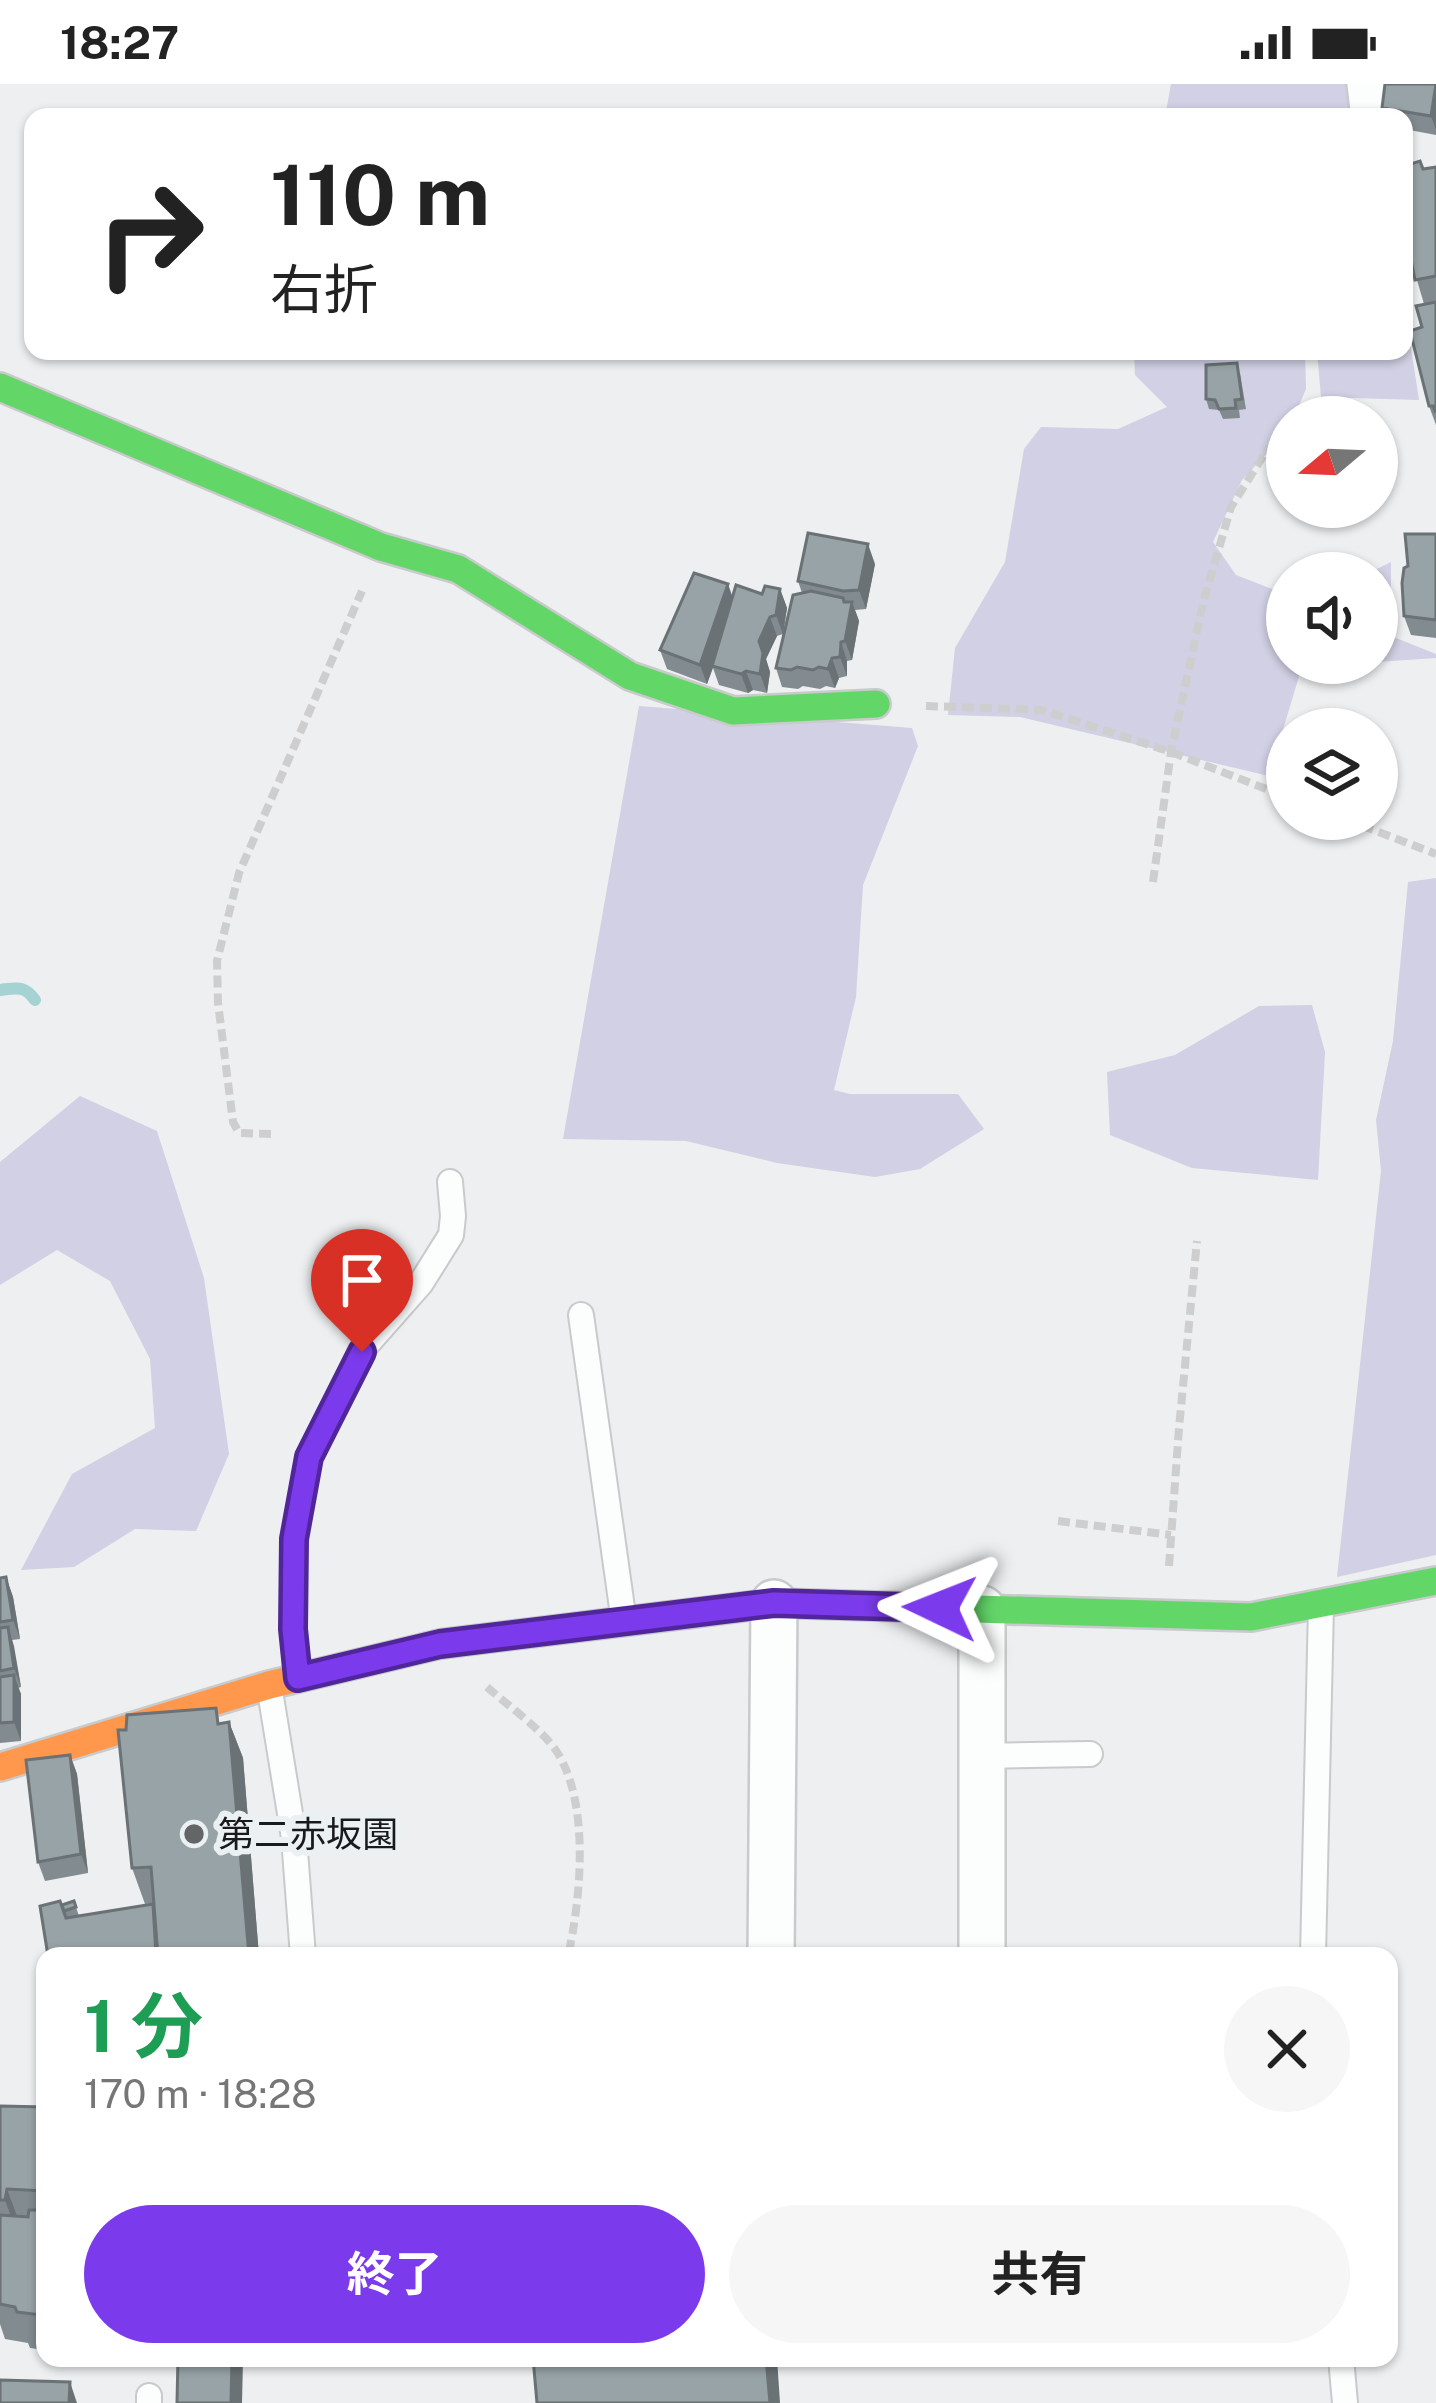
<!DOCTYPE html>
<html lang="ja">
<meta charset="utf-8">
<style>
:root{--surface:#fff;--page:#f6f6f6;--text:#222;--muted:#767676;--accent:#7c3aed}
body{margin:0;font-family:"Public Sans","Noto Sans JP",sans-serif;background:var(--page);color:var(--text);height:100vh;display:flex;flex-direction:column;font-size:45px;white-space:nowrap}
*{box-sizing:border-box;margin:0}
p{font-size:39px;color:var(--muted)}
.icon{flex:none;width:66px;height:66px;fill:none;stroke:currentColor;stroke-width:2;stroke-linecap:round;stroke-linejoin:round}
.map{position:relative;flex:1;overflow:hidden}
.panel{position:absolute;left:36px;top:1863px;width:1362px;height:420px;display:flex;flex-direction:column;background:var(--surface);border-radius:24px;box-shadow:0 3px 9px #0004}
.panel>*{flex:none}
.banner{position:absolute;left:24px;top:24px;width:1389px;height:252px;border-radius:24px;box-shadow:0 3px 9px #0004;background:#fff;color:var(--text);overflow:hidden}
.needle{width:78px;rotate:251deg}
.fabs{position:absolute;left:1266px;top:312px;display:grid;gap:24px}
.fabs a{display:grid;place-items:center;width:132px;height:132px;border-radius:50%;background:var(--surface);box-shadow:0 3px 9px #0004;font-size:60px}
.pin{position:absolute;display:grid;place-items:center;width:102px;height:102px;color:#fff;margin:-123px -51px;border-radius:50% 50% 50% 0;rotate:-45deg;box-shadow:0 0 12px #0007}
.pin .icon{rotate:45deg}
.me{position:absolute;width:132px;margin:-66px;rotate:272deg;stroke-linejoin:round;filter:drop-shadow(0 0 9px #0008)}
.turn{display:flex;align-items:center;gap:42px;height:252px;padding:0 48px;font-size:54px}
.turn .icon{width:156px;height:156px;stroke-width:2.5}
.turn b{display:block;font-size:84px;line-height:102px}
.round{display:grid;place-items:center;flex:none;width:126px;height:126px;border-radius:63px;background:var(--page)}
.head{display:flex;align-items:center;justify-content:space-between;height:204px;padding:0 48px}
h1{font-size:72px;font-weight:700;line-height:90px;color:#1e9e55}
.button{display:flex;gap:24px;margin-top:auto;padding:24px 48px}
.button a{flex:1;height:138px;border-radius:72px;background:var(--accent);color:#fff;font-size:48px;font-weight:700;line-height:138px;text-align:center}
.button a+a{background:var(--page);color:var(--text)}
.status{display:flex;justify-content:space-between;align-items:center;height:84px;padding:0 60px;background:var(--surface);direction:ltr}
.status svg{height:33px;fill:currentColor}
.map>svg:first-child{display:block}
</style>
<div class="status"><b>18:27</b><svg viewBox="0 0 49 12"><path d="M0 12V9h3v3zM5 12V6h3v6zM10 12V3h3v9zM15 12V0h3v12zM26 1h20v11H26zM47 4h2v5h-2z"/></svg></div>
<div class="map">
<svg width="1436" height="2319" viewBox="0 0 1436 2319">
<rect width="100%" height="100%" fill="#edeff1"/>
<g fill="#d1d0e4">
<path d="M1171,0H1352L1360,33H1165Z"/>
<path d="M1404,219L1419,316L1321,313L1317,267H1404Z"/>
<path d="M1134,267H1305L1306,305L1294,333H1287V348L1242,396L1213,458L1236,491L1287,511V579H1367L1300,589L1269,692L1020,633L948,631L955,564L1005,478L1024,365L1041,343L1118,345L1167,323L1135,291Z"/>
<path d="M1391,478V552L1436,570V574L1377,578V489H1369Z"/>
<path d="M639,622L912,644L918,662L863,801L856,913L834,1006L850,1010H958L984,1045L920,1085L875,1093L777,1079L686,1057L563,1055Z"/>
<path d="M1436,794V1471L1337,1493L1381,1087L1376,1036L1393,957L1408,798Z"/>
<path d="M1312,921L1325,968L1318,1096L1192,1084L1110,1051L1107,988L1175,971L1259,922Z"/>
<path d="M80,1012L157,1047L204,1194L229,1370L196,1447L135,1445L74,1483L21,1486L72,1390L155,1344L150,1275L110,1197L57,1166L0,1201V1078Z"/>
</g>
<g fill="none" stroke-linecap="round" stroke-linejoin="round">
<path stroke="#a5d2d2" stroke-width="12" d="M0,906C17,904 24,901 35,916"/>
<g stroke="#c8cacb" stroke-width="28">
<g id="lane">
<path d="M581,1231L624,1538"/>
<path d="M297,1592L293,1545L294,1455L309,1373L361,1267L421,1199L451,1151L453,1132L450,1098"/>
<path d="M269,1601L294,1754L303,1872"/>
<path d="M982,1672L1090,1670"/>
<path d="M1313,1872L1321,1522"/>
<path d="M1341,2274L1345,2319"/>
<path d="M149,2319V2312"/>
</g>
</g>
<g stroke="#c8cacb" stroke-width="50">
<g id="street">
<path d="M1370,0L1374,33"/>
<path d="M982,1525V1872"/>
<path d="M771,1872L774,1519"/>
</g>
</g>
<g stroke="#c8cacb" stroke-width="32">
<g id="fast">
<path d="M0,303L381,463L458,485L630,592L733,627L876,620"/>
<path d="M686,1530L774,1519L1251,1533L1436,1497"/>
</g>
</g>
<g stroke="#c8cacb" stroke-width="32">
<path id="slow" d="M0,1683L269,1601L440,1560L686,1530"/>
</g>
<g stroke="#cececf" stroke-width="8" stroke-dasharray="12 6" stroke-linecap="butt">
<path d="M926,622L1042,626L1171,668L1287,713"/>
<path d="M1345,735L1436,770"/>
<path d="M1153,798L1171,668L1203,519L1231,423L1269,363"/>
<path d="M271,1050L239,1049L233,1038L218,919L217,877L239,789L362,507"/>
<path d="M1058,1437L1171,1451"/>
<path d="M1169,1482L1179,1344L1197,1157"/>
<path d="M487,1603C506,1620 544,1647 557,1668C590,1720 581,1814 568,1872"/>
</g>
<use href="#lane" stroke="#fcfdfd" stroke-width="24"/>
<use href="#street" stroke="#fcfdfd" stroke-width="45"/>
<use href="#fast" stroke="#63d668" stroke-width="27"/>
<use href="#slow" stroke="#ff974d" stroke-width="27"/>
</g>
<g fill="#828c90">
<path d="M1436,0V51L1404,45V33H1385L1382,24Z"/>
<path d="M1436,83V341L1429,322L1422,243L1424,220L1412,179L1407,182L1404,174V131L1406,130L1423,85Z"/>
<path d="M1240,289L1246,325L1239,326L1240,334L1223,335L1219,326L1209,325L1206,315Z"/>
<path d="M1436,450V554L1411,551L1404,532Z"/>
<path d="M875,480L866,525L855,526L859,537L852,576L847,577V592L839,594L835,604L826,602L820,605L803,602L798,605L782,603L776,584L802,509L798,497Z"/>
<path d="M780,505L787,524L783,550L777,552L766,575L770,588L767,609L753,606L748,609L719,601L713,584L707,600L667,585L660,566L732,512L762,510Z"/>
<path d="M6,1493L13,1513L20,1555L12,1556L21,1603L18,1604L21,1610V1657L0,1659V1494Z"/>
<path d="M229,1638L243,1674L259,1872H48L62,1821L74,1817L79,1832L154,1819L145,1820L132,1784L222,1639Z"/>
<path d="M70,1671L77,1690L88,1789L45,1797L38,1778Z"/>
<path d="M0,2022L45,2023V2266L30,2264L28,2259L5,2255L0,2240Z"/>
</g>
<g fill="#6a7275">
<path d="M1436,7V46L1431,32Z"/>
<path d="M868,460L875,480L866,525L859,506Z"/>
<path d="M728,500L735,520L707,600L700,581Z"/>
<path d="M780,505L787,524L783,550L776,531Z"/>
<path d="M852,518L859,537L852,576L845,557Z"/>
<path d="M770,533L777,552L766,575L770,588L767,609L760,590L759,557Z"/>
<path d="M841,558L847,577V592L840,573Z"/>
<path d="M832,574L839,594L835,604L828,585Z"/>
<path d="M746,587L753,606L748,609L741,590Z"/>
<path d="M6,1493L13,1513L20,1555L13,1536Z"/>
<path d="M8,1543L14,1562L21,1603L14,1584Z"/>
<path d="M14,1591L21,1610V1657L14,1638Z"/>
<path d="M229,1638L243,1674L259,1872H249Z"/>
<path d="M70,1671L77,1690L88,1789L81,1770Z"/>
<path d="M7,2105L20,2140L18,2152L5,2116Z"/>
<path d="M232,2274H242L243,2276L242,2319H231Z"/>
<path d="M766,2274H777L780,2319H770Z"/>
<path d="M70,2298L77,2319H69Z"/>
</g>
<g fill="#97a3a7" stroke="#6a7275" stroke-width="3">
<path d="M1385,0H1436L1431,32L1382,24Z"/>
<path d="M1420,77L1423,85L1436,83V192L1415,196L1406,150H1404V131L1406,130L1404,82Z"/>
<path d="M1436,218V326L1435,327L1433,322H1429L1410,247L1422,243L1416,222Z"/>
<path d="M1237,279L1242,315L1235,316L1236,324L1219,325L1215,316L1206,315V281Z"/>
<path d="M808,449L868,460L859,506L843,507L798,497Z"/>
<path d="M1405,450H1436V536L1404,532L1402,499L1404,484L1408,482Z"/>
<path d="M694,489L728,500L700,581L660,566Z"/>
<path d="M736,501L762,510L765,502L780,505L776,531L770,533L759,557L763,569L760,590L746,587L741,590L712,582Z"/>
<path d="M811,507L843,514L844,518H852L845,557L841,558L840,573L832,574L828,585L819,583L813,586L797,583L791,586L776,584L793,511Z"/>
<path d="M6,1493L13,1536L0,1538V1494Z"/>
<path d="M8,1543L14,1584L0,1587V1544Z"/>
<path d="M14,1591V1638L0,1639V1593Z"/>
<path d="M216,1624L218,1640L229,1638L249,1872H158L151,1783L132,1784L118,1646H126L127,1631Z"/>
<path d="M70,1671L81,1770L38,1778L26,1676Z"/>
<path d="M60,1817L66,1834L153,1820L156,1872H48L40,1822Z"/>
<path d="M74,1817L76,1823L64,1827L62,1821Z"/>
<path d="M0,2022L45,2023V2107L7,2105L5,2116H0Z"/>
<path d="M29,2126H45V2225L41,2231L17,2228L15,2223L0,2220V2131L28,2133Z"/>
<path d="M178,2274H232L231,2319H177Z"/>
<path d="M533,2274H766L770,2319H537Z"/>
<path d="M0,2296L70,2298L69,2319H0Z"/>
</g>
<g fill="none" stroke-linecap="round" stroke-linejoin="round">
<g stroke="#51269a" stroke-width="30">
<path id="route" d="M362,1268L309,1373L294,1455L293,1545L298,1594L440,1560L774,1519L940,1524"/>
</g>
<use href="#route" stroke="#7c3aed" stroke-width="21"/>
</g>
<circle fill="#636567" stroke="#ebf0f3" stroke-width="4.5" cx="194" cy="1750" r="12"/>
<g text-anchor="middle" stroke-width="12" stroke-linejoin="round" paint-order="stroke">
<g font-size="36" fill="#191a1c" stroke="#ebf0f3" text-anchor="start">
<text x="218" y="1763">第二赤坂園</text>
</g>
</g>
</svg>
<div class="fabs">
<a><svg class="needle" viewBox="-14 -14 28 28"><path d="M0-13l5 13h-10z" fill="#e53935"/><path d="M0 13l5-13h-10z" fill="#767676"/></svg></a>
<a><svg class="icon" aria-label="sound" viewBox="0 0 24 24"><path d="M4 9h4l5-4v14l-5-4H4zM17 9q2 3 0 6"/></svg></a>
<a><svg class="icon" aria-label="layers" viewBox="0 0 24 24"><path d="M12 4l9 5-9 5-9-5zM3 14l9 5 9-5"/></svg></a>
</div>
<div class="pin" style="left:362px;top:1268px;background:#d93025"><svg class="icon" aria-label="arrive" viewBox="0 0 24 24"><path d="M6 21V4h12l-3 4 3 4H6"/></svg></div>
<svg class="me" style="left:940px;top:1524px" viewBox="-20 -20 40 40"><path d="M0-17L14 15 0 8-14 15z" fill="#7c3aed" stroke="#fff" stroke-width="4"/></svg>
<div class="banner">
<div class="turn"><svg class="icon" aria-label="right" viewBox="0 0 24 24"><path d="M7 20v-9h11M14 6l5 5-5 5"/></svg><div><b>110 m</b>右折</div></div>
</div>
<section class="panel">
<div class="head"><div><h1>1 分</h1><p>170 m · 18:28</p></div><a class="round"><svg class="icon" aria-label="close" viewBox="0 0 24 24"><path d="M6 6l12 12M18 6L6 18"/></svg></a></div>
<div class="button"><a>終了</a><a>共有</a></div>
</section>
</div>
